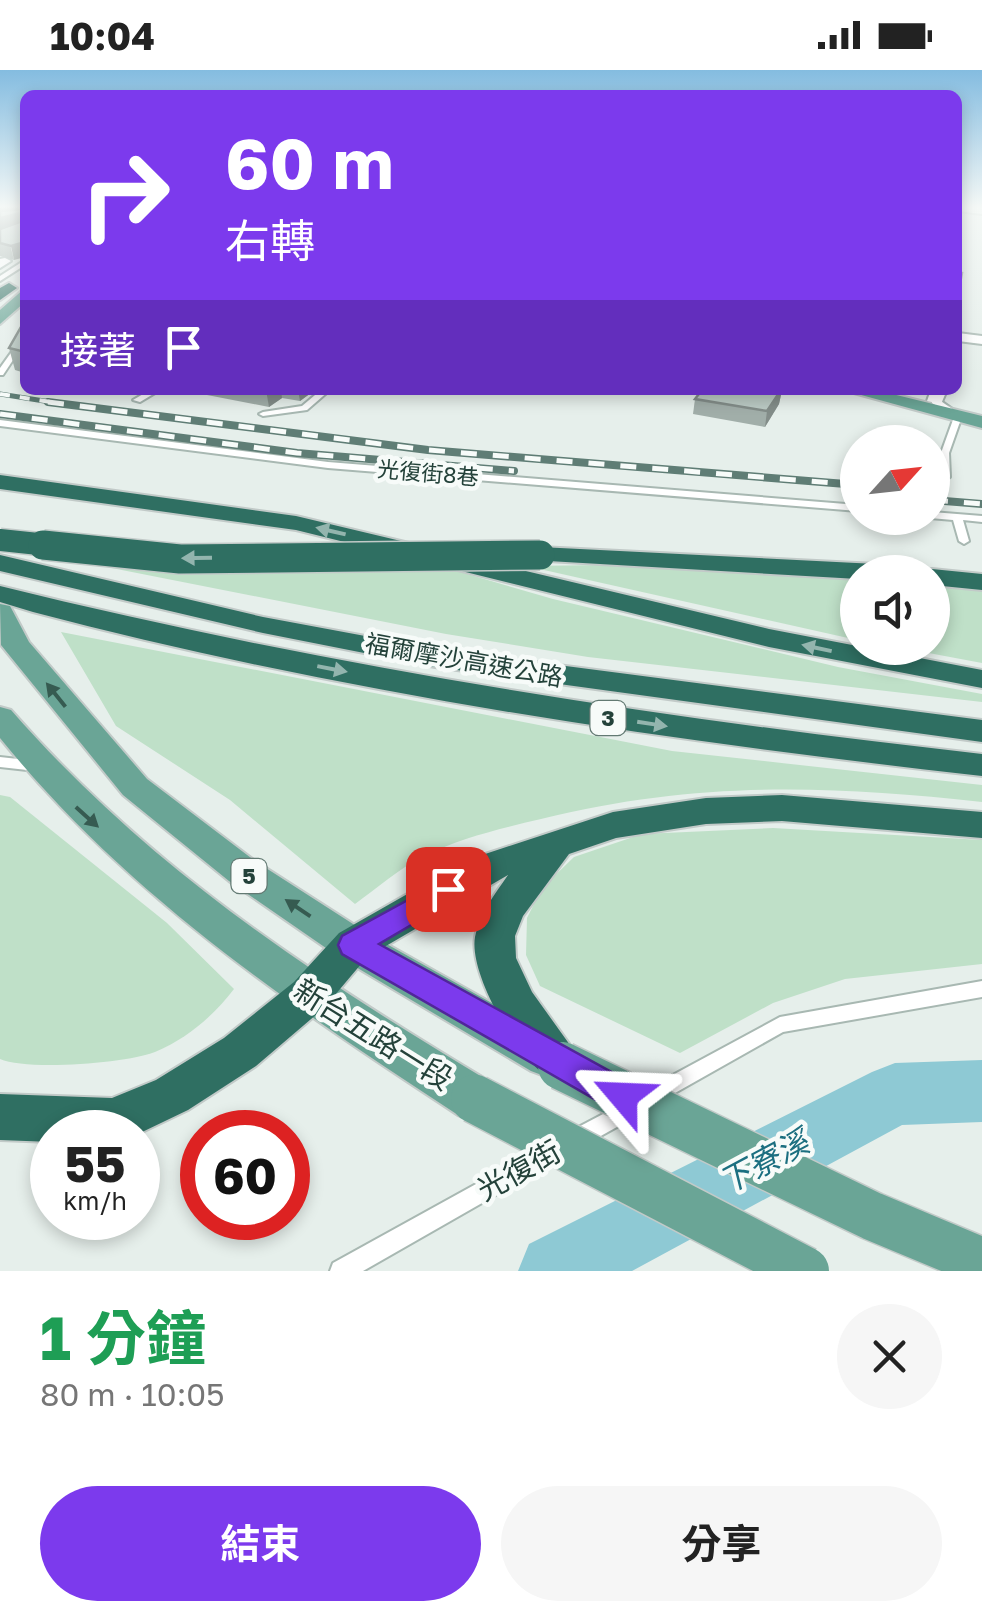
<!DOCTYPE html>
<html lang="zh-TW">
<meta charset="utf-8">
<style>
:root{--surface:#fff;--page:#f6f6f6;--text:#222;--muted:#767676;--accent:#7c3aed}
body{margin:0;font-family:"Golos Text","Noto Sans TC",sans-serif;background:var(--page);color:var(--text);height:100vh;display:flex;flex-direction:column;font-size:38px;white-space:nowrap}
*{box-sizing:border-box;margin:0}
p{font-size:32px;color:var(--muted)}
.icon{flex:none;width:55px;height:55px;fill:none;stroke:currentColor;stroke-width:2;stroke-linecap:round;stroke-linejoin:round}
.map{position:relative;height:1201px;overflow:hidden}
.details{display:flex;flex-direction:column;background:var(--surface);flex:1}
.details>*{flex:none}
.top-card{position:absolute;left:20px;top:20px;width:942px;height:305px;border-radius:15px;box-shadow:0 5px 15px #0003;background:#7c3aed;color:#fff;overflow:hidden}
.needle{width:65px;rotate:63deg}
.tools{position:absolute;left:840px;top:355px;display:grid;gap:20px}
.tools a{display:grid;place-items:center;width:110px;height:110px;border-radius:50%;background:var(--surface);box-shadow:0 5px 15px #0003;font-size:50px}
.speed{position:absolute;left:30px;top:1040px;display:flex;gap:20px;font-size:50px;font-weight:700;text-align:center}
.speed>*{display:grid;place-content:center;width:130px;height:130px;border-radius:50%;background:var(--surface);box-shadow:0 5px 15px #0003;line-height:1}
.speed small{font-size:25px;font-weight:400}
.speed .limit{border:15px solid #d22;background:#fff;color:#111}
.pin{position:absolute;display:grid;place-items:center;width:85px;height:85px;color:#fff;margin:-42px;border-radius:20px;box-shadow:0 5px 15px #0006}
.me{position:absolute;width:110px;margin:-55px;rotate:296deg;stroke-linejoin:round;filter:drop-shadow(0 0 8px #0008)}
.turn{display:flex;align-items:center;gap:35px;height:210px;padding:0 40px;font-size:45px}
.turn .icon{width:130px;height:130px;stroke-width:2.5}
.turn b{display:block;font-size:70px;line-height:85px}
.then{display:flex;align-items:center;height:95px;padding:0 40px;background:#0003;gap:20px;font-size:38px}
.round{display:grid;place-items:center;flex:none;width:105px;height:105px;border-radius:52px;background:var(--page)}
.head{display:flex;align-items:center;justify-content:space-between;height:170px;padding:0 40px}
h1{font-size:60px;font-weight:700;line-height:75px;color:#1e9e55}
.button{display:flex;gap:20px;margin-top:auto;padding:20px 40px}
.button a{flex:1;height:115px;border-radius:60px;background:var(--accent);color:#fff;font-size:40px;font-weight:700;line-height:115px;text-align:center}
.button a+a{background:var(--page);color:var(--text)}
.status{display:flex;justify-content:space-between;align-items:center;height:70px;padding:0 50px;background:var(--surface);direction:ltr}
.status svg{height:28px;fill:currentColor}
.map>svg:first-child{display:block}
</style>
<div class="status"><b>10:04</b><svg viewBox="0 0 49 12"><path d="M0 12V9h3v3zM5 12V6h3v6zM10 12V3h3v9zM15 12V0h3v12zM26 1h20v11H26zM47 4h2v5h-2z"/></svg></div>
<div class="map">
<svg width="982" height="1201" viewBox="0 0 982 1201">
<rect width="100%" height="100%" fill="#e6efeb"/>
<g fill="#bfe0c8">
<path d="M61,488L426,492L553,529L838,597L982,624V632L588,587L446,564Z"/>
<path d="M607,495L857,510V570L526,496Z"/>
<path d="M933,516L982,519V593L902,578H932Z"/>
<path d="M61,562L672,681L982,715V732C825,715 696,711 541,749C502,758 460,768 424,786C400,798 377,818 355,834L230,730L116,656Z"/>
<path d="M0,725L10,727L167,853L234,919C213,946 188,968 155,982C128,993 27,1001 0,989Z"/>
<path d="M773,758L982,770V894L845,909L773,933L680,983L540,916L526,885L527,848L542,818L574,787L642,764Z"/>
</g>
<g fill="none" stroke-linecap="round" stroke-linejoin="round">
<path fill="#8ec9d4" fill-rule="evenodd" d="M982,990V1052L902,1055L632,1201H518L529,1174L872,1002L895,993Z"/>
<g stroke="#a8b8b2" stroke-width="4">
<g id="service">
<path d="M25,190V195L0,211V206Z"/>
<path d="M25,265V272L3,305H0V298L23,266Z"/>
<path d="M150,320H160L140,332L133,330Z"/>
<path d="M321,320H330L307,340L263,346L259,344L263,342L302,336Z"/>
<path d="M932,329H938L962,346L949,383L950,407L945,410L940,407L941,383L954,347L932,333Z"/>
<path d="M0,350L328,392L858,435V441L328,398L0,356Z"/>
<path d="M932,442L982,446V452L963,450L969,471L964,474L959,471L953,450L930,448H932Z"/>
<path d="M0,687L36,691L41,693L43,696L41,699L36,701L0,697Z"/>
<path d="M982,911V927L783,962L659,1032L652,1035L645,1032L642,1026L645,1020L780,947Z"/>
<path d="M626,1032L633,1034L636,1041L633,1048L581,1077L574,1080L567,1077L564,1070L567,1063Z"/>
<path d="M552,1072L559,1075L562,1082L559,1089L363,1201H330L333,1193Z"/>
</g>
</g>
<g stroke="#a8b8b2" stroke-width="4">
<g id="minor">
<path d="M5,188L11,191L0,198V189Z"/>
<path d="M958,263L982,266V274L958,271Z"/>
<path d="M931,320H947L941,334L927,331Z"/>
</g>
</g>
<g stroke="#a8b8b2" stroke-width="4">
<path id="tertiary" d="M958,136H982V144L958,141Z"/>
</g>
<g stroke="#c2cac8" stroke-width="4">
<g id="primary">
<path d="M25,218V232L0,254V240Z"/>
<path d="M843,320H876L982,346V358Z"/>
<path d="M0,534L10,536L29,572L147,709L255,791L367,863L563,973L570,987L563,1001L547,1007L531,1001L339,887L229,811L123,725L1,575Z"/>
<path d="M0,637L11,640C150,799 312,905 492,1013L498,1029L492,1045L475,1051L458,1045C291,936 127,825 0,668Z"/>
</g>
</g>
<g stroke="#c2cac8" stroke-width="4">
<g id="motorway">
<path d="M9,213L17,218L0,230V218Z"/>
<path d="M0,405L296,446L769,559L982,600V618L769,577L296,460L0,419Z"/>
<path d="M540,477L876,494L889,502H858V509L531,490L527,485Z"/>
<path d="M0,485L263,547L435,579L982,650V672L435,597L263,563L0,501Z"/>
<path d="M932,499L982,504V520L932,515V502H922Z"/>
<path d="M0,516C323,596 651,647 982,684V706C664,670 343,624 33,542L0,532Z"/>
<path d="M782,725L982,742V768L782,751L706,754L616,768L569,784L523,846L515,866L516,888L532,922L585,996L578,1011L562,1017C526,1003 468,907 475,867C479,844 495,824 508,805L367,887L324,938L256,996L188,1040L138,1064L52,1062V1072L0,1070V1024L112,1028L156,1010L224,968L294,912L339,863L467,790L613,742L706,728Z"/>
</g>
</g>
<use href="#service" fill="#fff" fill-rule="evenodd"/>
<use href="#minor" fill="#fff" fill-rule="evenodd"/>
<use href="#tertiary" fill="#fff" fill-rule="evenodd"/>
<use href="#primary" fill="#6aa596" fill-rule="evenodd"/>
<use href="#motorway" fill="#2f6f62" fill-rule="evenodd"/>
<g stroke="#5f7d75" stroke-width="5">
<path id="rail-far1" d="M0,324L63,334"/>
</g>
<g stroke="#5f7d75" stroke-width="8">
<g id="rail">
<path d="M48,332L428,380L858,415"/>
<path d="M0,344L297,383L514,401"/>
<path d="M932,430L982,434"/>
</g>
</g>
<use href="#rail-far1" stroke="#f7fbf9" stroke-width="4" stroke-dasharray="10" stroke-linecap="butt"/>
<use href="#rail" stroke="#f7fbf9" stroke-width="5" stroke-dasharray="16" stroke-linecap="butt"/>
<g stroke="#c2cac8" stroke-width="51" stroke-linecap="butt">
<g id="primary-bridge">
<path d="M562,996L872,1146L982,1192"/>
<path d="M475,1029L805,1201"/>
</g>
</g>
<g stroke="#c2cac8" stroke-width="25" stroke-linecap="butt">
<path id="motorway-bridge-far1" d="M0,470L67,477"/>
</g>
<g stroke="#c2cac8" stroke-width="32" stroke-linecap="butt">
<path id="motorway-bridge" d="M43,475L180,489L540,485"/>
</g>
<use href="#primary-bridge" stroke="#6aa596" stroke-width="48"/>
<use href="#motorway-bridge-far1" stroke="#2f6f62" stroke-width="22"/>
<use href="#motorway-bridge" stroke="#2f6f62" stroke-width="29"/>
</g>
<g fill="#a1aea9">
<path d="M0,136L14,190L0,186Z"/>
<path d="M25,250V303L15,300L9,278Z"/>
<path d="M206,320H315L300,331L282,328L269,337L207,325Z"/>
<path d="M782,320L779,334L765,357L693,344L695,329Z"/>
</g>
<g fill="#838d89">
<path d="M0,136H23L25,156L0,162Z"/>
<path d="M25,172V187L14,190L11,176Z"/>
<path d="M266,320H281L282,328L269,337Z"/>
<path d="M298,320H315L300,331Z"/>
<path d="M782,320L779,334L765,357L767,341Z"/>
</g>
<g fill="#bbcac4" stroke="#838d89" stroke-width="2.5">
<path d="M23,136H25V142L0,148V141L24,139Z"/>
<path d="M25,150V172L11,176L0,173V159Z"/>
<path d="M958,202L962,203L958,224Z"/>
<path d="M25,250V282L9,278Z"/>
<path d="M702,320H781L767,341L695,329Z"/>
</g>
<defs><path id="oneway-solid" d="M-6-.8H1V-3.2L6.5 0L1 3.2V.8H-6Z" transform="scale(2.5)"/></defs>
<g fill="#93b5ae">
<use href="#oneway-solid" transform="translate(331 461) rotate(-167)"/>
<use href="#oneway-solid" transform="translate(197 488) rotate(179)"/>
<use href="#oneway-solid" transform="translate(817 578) rotate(-168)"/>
<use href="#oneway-solid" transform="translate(332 599) rotate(11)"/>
<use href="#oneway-solid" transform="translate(652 654) rotate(9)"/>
</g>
<g fill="#365b51">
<use href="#oneway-solid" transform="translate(56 625) rotate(-129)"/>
<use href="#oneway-solid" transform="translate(87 747) rotate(42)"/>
<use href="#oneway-solid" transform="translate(298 838) rotate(-146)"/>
</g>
<linearGradient id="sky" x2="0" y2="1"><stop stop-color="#84bce0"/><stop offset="0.45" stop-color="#f4f8f6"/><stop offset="1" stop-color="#f4f8f6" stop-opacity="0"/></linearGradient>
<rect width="982" height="304" fill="url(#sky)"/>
<path fill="#7c3aed" stroke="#51269a" stroke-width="2.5" d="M448,808L459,811L463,819L459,827L379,874L635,1015L640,1026L635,1038L623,1043L610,1038L342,884L338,875L342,866Z"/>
<g text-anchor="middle" stroke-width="9" stroke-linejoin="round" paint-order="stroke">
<g font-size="22" fill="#24423a" stroke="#f7fbf9">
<text transform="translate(428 403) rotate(5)" y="8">光復街8巷</text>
</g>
<g fill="#f7fbf9" stroke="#637a73" stroke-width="2.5">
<rect x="590.5" y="631" width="35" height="34" rx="8"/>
<rect x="231.5" y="789" width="35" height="34" rx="8"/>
</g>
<g font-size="22" font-weight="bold" fill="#24423a">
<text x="608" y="656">3</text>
<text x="249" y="814">5</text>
</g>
<g font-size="25" fill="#24423a" stroke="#f7fbf9">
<text transform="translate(464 590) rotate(10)" y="9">福爾摩沙高速公路</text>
</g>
<g font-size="30" fill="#24423a" stroke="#f7fbf9">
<text transform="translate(373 965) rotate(32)" y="10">新台五路一段</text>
<text transform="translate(519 1101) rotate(-29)" y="10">光復街</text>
</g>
<g font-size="32" font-style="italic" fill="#1c6f80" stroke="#f7fbf9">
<text transform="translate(764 1092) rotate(-28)" y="11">下寮溪</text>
</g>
</g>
</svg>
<div class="tools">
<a><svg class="needle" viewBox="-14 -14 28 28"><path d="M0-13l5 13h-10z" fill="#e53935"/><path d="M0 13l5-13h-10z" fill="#767676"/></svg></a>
<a><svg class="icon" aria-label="sound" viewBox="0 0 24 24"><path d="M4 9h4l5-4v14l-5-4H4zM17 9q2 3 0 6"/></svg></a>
</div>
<div class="speed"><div>55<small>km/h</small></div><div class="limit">60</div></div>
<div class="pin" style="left:448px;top:819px;background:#d93025"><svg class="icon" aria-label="arrive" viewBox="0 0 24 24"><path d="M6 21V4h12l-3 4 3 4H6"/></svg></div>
<svg class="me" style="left:623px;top:1026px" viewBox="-20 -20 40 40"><path d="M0-17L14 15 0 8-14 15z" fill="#7c3aed" stroke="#fff" stroke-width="4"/></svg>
<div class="top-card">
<div class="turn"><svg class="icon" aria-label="right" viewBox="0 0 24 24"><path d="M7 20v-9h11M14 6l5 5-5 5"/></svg><div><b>60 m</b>右轉</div></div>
<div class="then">接著<svg class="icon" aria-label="arrive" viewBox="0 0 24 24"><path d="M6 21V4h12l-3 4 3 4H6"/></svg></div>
</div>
</div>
<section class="details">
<div class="head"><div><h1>1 分鐘</h1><p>80 m · 10:05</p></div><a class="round"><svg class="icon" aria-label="close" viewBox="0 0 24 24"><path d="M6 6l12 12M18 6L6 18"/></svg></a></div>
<div class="button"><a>結束</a><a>分享</a></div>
</section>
